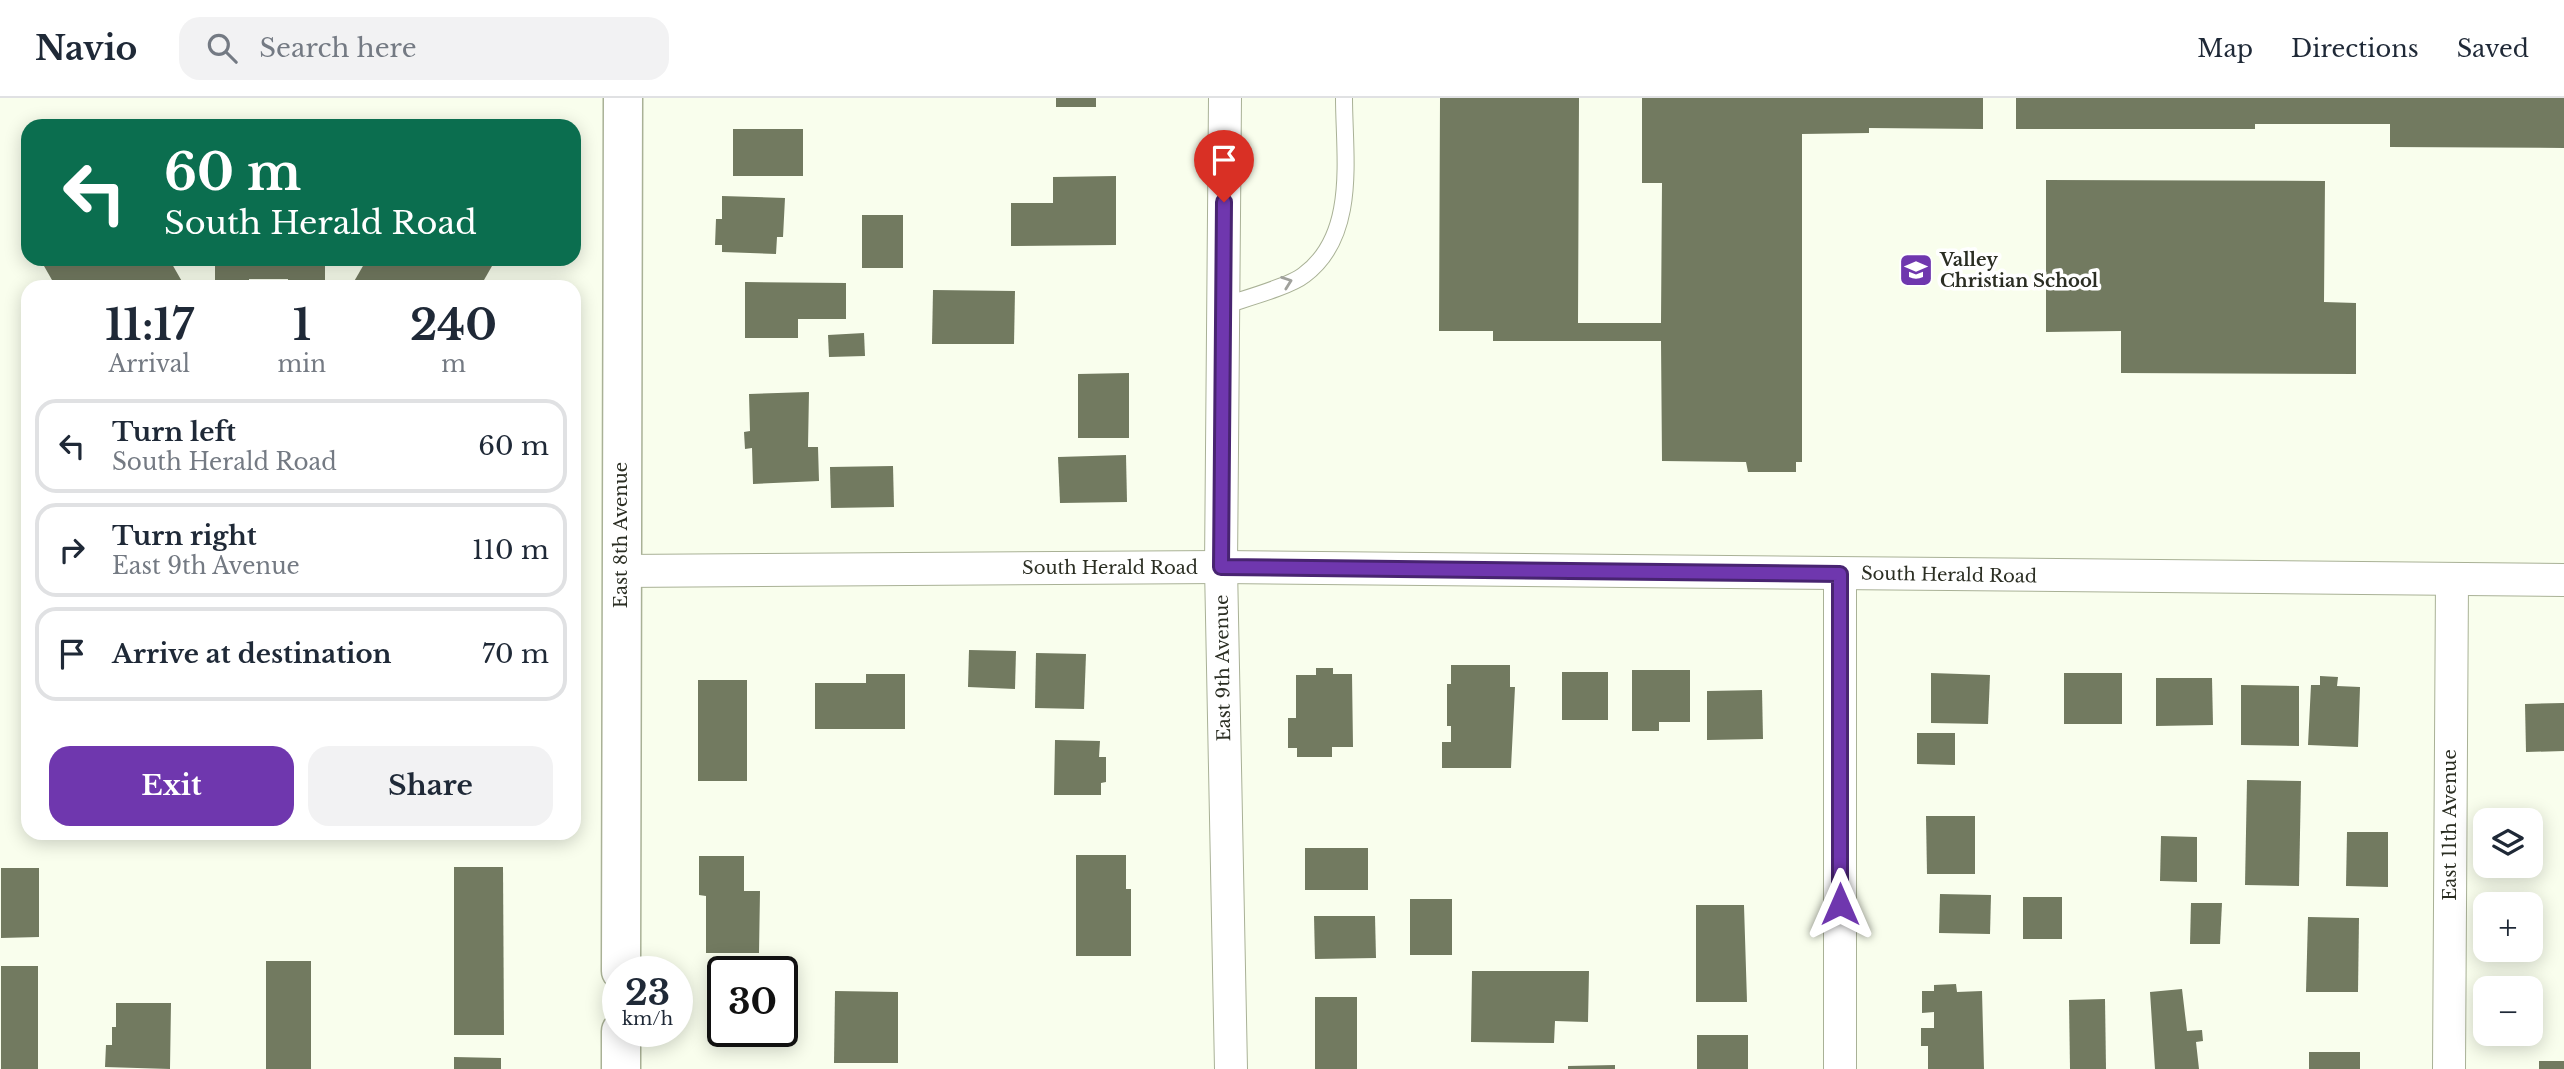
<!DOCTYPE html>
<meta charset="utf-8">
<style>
:root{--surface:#fff;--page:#f2f2f3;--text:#1f2937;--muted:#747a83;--line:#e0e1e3;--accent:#6f37ae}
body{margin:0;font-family:"Libre Baskerville",serif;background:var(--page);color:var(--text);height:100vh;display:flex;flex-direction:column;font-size:26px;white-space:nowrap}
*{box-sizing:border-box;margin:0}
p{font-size:23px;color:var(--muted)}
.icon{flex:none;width:38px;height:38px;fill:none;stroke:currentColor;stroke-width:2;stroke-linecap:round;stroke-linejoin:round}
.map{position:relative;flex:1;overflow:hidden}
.panel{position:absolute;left:21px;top:182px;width:560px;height:560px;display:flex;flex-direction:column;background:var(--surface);border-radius:21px;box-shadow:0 4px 18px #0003}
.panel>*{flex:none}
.banner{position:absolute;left:21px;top:21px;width:560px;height:147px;border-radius:21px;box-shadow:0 4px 18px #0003;background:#0b6e4f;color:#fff;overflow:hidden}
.tools{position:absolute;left:2473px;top:710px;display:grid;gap:14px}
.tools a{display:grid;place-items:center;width:70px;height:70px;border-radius:14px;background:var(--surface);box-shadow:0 4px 18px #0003;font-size:35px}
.speed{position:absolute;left:602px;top:858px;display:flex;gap:14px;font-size:35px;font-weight:700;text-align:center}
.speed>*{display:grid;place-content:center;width:91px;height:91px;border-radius:50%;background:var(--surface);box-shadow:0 4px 18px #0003;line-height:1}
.speed small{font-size:18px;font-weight:400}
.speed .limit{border:4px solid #111;border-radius:10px;background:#fff;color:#111}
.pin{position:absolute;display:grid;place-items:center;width:60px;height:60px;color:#fff;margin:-72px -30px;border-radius:50% 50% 50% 0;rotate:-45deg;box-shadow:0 0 7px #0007}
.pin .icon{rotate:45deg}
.me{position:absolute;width:77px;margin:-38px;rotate:0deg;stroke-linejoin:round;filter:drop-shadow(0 0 5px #0008)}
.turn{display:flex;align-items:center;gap:24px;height:147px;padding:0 28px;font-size:32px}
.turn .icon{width:91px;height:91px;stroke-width:2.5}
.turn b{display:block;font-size:49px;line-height:60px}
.eta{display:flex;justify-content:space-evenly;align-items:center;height:119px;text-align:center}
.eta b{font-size:42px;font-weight:800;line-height:49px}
.cta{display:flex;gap:14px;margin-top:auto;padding:14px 28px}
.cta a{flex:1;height:80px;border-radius:21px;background:var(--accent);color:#fff;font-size:28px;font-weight:800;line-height:80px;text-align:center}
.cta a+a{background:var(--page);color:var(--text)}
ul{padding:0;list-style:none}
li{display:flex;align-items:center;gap:21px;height:94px;margin:0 14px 10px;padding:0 14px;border:4px solid var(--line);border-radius:21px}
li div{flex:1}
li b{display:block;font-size:26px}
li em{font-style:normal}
header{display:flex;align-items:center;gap:42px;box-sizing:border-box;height:98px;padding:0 35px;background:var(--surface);border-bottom:2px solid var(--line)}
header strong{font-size:33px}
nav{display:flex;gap:38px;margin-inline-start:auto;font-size:24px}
.search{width:490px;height:63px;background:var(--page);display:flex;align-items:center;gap:18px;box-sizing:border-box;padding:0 24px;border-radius:21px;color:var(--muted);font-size:26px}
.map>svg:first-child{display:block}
</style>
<header>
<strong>Navio</strong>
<div class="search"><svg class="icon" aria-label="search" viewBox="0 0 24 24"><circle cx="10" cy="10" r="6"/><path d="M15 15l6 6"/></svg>Search here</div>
<nav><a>Map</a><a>Directions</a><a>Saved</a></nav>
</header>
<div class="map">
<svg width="2564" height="971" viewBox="0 0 2564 971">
<rect width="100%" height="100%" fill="#f9feed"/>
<g fill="#727a60">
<rect x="1056" y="0" width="40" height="9"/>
<path d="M1440,0H1579L1578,225H1661L1662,85H1642V0H1983V31L1869,30V35L1802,36V364H1796V374H1748L1746,364L1662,363L1661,243H1493V233H1439Z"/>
<path d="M2016,0H2564V50L2390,49V26H2255V31H2016Z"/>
<rect x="733" y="31" width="70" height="47"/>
<path d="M1116,78V147L1011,148V105H1053V79Z"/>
<path d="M2046,82L2325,83L2324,204L2356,205V276L2121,275V233L2046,234Z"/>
<path d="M722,98L785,100L783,139H777L776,156L722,154V147H715L716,121H722Z"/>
<rect x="862" y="117" width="41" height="53"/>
<path d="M40,161H182L172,166L184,187L56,189Z"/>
<path d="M215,161H325V189H288V181H249V189H215Z"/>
<path d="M367,161H496L480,189H354L352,187Z"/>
<path d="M745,184L846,185V221H798V240H745Z"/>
<path d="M933,192L1015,193L1014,246H932Z"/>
<path d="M864,235L865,258L829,259L828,237Z"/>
<path d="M1129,275V340H1078V276Z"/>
<path d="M809,294L808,349H818L819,383L753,386L752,350L745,351L744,334L750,333L749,296Z"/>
<path d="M1126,357L1127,404L1060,405L1058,359Z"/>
<path d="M893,368L894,409L831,410L830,369Z"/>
<path d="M969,552L1016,553L1015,591L968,589Z"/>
<path d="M1036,555L1086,556L1084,611L1035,610Z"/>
<path d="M1451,567H1510V589H1515L1511,670H1442V644H1451V628H1447V586H1451Z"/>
<path d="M1316,570H1333V576H1352L1353,649H1332V659H1297V650H1288V620H1296V577H1316Z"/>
<path d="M1632,572H1690V624H1659V633H1632Z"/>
<rect x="1562" y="574" width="46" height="48"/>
<path d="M1931,575L1990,577L1988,626L1931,625Z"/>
<rect x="2064" y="575" width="58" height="51"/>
<path d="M866,576H905V631H815V585H866Z"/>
<path d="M2320,578L2338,579L2337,588L2360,589L2358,649L2308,647L2311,587H2320Z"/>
<path d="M2156,580H2212L2213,627L2156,628Z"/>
<rect x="698" y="582" width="49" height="101"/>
<path d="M2241,587L2299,588V648L2241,647Z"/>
<path d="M1762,592L1763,641L1707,642V593Z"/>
<path d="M2564,605V653L2526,654L2525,606Z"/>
<path d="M1917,635H1955V667L1917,666Z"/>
<path d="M1055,642L1100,643L1099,659H1106V684L1101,685V697H1054Z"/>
<path d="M2247,682L2301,683L2299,788L2245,787Z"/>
<path d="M1926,718H1975V776H1927Z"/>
<path d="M2347,734H2388V789L2346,788Z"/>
<path d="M421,735H440L439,739L421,738Z"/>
<path d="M2161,738L2197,739V784L2160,783Z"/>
<rect x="1305" y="750" width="63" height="42"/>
<path d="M1076,757H1126V791H1131V858H1076Z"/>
<path d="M699,758H744V793H760L759,855H706V798L699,797Z"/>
<path d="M454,769H503L504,937H454Z"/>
<path d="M1,770H39V839L1,840Z"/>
<path d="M1940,796L1991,797L1990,836L1939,835Z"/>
<rect x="2023" y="799" width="39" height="42"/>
<rect x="1410" y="801" width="42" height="56"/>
<path d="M2191,805H2222L2220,846H2190Z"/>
<path d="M1696,807H1744L1747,904H1696Z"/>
<path d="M1314,818H1375L1376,860L1315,861Z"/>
<path d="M2308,819L2359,820L2358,894H2306Z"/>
<rect x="266" y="863" width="45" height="108"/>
<rect x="1" y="868" width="37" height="103"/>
<path d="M1472,873H1589L1588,924L1555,923L1554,945L1471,944Z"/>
<path d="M1956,886L1957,894L1982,893L1984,971H1928V948H1921V930H1934V914L1922,915V893H1934V887Z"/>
<path d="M2182,891L2187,933L2202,932L2203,943L2196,944L2199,971H2155L2150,894Z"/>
<path d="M835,893L898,894V965H834Z"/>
<rect x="1315" y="899" width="42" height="72"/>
<path d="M2105,901L2106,971H2070L2069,902Z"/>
<path d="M116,905H171L170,971L105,969L106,947H112V929H116Z"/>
<rect x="1697" y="937" width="51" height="34"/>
<rect x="2309" y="954" width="51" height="17"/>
<path d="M454,959L501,960V971H454Z"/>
<rect x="2539" y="963" width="25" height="8"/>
<path d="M1615,967V971H1568V968Z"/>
</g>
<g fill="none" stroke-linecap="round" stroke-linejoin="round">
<g stroke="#a9b196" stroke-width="18">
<path id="service" d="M1223,208C1243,201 1289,189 1304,177C1358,137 1344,58 1344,0"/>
</g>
<g stroke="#a9b196" stroke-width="34">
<g id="minor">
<path d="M1225,0L1221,469L1231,971"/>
<path d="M621,473L1221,469L2564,482"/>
<path d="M1840,476V971"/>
<path d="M2449,971L2452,483"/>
</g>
</g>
<g stroke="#a9b196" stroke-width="41">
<g id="tertiary">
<path d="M621,873L623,0"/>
<path d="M621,933V971"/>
</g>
</g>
<use href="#service" stroke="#fff" stroke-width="16"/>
<use href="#minor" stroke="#fff" stroke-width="32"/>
<use href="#tertiary" stroke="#fff" stroke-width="38"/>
</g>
<defs><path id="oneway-chevron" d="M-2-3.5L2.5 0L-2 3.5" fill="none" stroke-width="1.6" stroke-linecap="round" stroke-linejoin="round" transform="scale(1.75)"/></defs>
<use stroke="#a0a19c" href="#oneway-chevron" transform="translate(1287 184) rotate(-20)"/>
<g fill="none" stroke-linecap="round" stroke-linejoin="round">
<g stroke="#482471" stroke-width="18">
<path id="route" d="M1224,104L1221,469L1840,476V806"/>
</g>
<use href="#route" stroke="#6f37ae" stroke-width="12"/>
</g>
<defs>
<g id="school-square" transform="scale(1.75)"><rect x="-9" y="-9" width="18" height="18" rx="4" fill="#6f37ae" stroke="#fff"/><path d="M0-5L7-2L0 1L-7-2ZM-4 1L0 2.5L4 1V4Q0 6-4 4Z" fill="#fff"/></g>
</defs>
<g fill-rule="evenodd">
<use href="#school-square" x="1916" y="172"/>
</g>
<g text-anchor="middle" stroke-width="7" stroke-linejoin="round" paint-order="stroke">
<g font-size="18" font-weight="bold" fill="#2b2e23" stroke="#fff" text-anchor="start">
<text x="1940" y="168">Valley<tspan x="1940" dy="21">Christian School</tspan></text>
</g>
<g font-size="18" fill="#2b2e23" stroke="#fff">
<text transform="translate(621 437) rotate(-90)" y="6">East 8th Avenue</text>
<text x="1110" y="476">South Herald Road</text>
<text transform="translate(1949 477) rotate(1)" y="6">South Herald Road</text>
<text transform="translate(1223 570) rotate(-91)" y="6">East 9th Avenue</text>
<text transform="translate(2450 727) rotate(-90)" y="6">East 11th Avenue</text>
</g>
</g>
</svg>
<div class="tools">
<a><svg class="icon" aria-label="layers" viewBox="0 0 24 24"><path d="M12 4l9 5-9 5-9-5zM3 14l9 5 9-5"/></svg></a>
<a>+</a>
<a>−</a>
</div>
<div class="speed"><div>23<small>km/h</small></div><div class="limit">30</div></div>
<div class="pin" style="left:1224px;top:104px;background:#d93025"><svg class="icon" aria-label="arrive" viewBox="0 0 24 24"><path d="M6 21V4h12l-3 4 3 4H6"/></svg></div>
<svg class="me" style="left:1840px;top:806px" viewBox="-20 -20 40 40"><path d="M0-17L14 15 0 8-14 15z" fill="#6f37ae" stroke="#fff" stroke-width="4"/></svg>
<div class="banner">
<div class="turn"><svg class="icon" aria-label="left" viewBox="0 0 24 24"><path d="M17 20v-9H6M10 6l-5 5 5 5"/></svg><div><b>60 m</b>South Herald Road</div></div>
</div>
<section class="panel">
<div class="eta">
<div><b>11:17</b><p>Arrival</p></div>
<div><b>1</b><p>min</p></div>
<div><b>240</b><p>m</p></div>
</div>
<ul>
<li><svg class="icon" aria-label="left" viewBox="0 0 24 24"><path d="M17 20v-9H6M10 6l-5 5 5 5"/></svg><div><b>Turn left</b><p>South Herald Road</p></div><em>60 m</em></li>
<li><svg class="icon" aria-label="right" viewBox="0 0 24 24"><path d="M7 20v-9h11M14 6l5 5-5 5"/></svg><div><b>Turn right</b><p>East 9th Avenue</p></div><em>110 m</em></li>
<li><svg class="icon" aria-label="arrive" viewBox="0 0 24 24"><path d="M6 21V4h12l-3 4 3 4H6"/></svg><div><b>Arrive at destination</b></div><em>70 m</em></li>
</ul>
<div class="cta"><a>Exit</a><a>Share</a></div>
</section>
</div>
